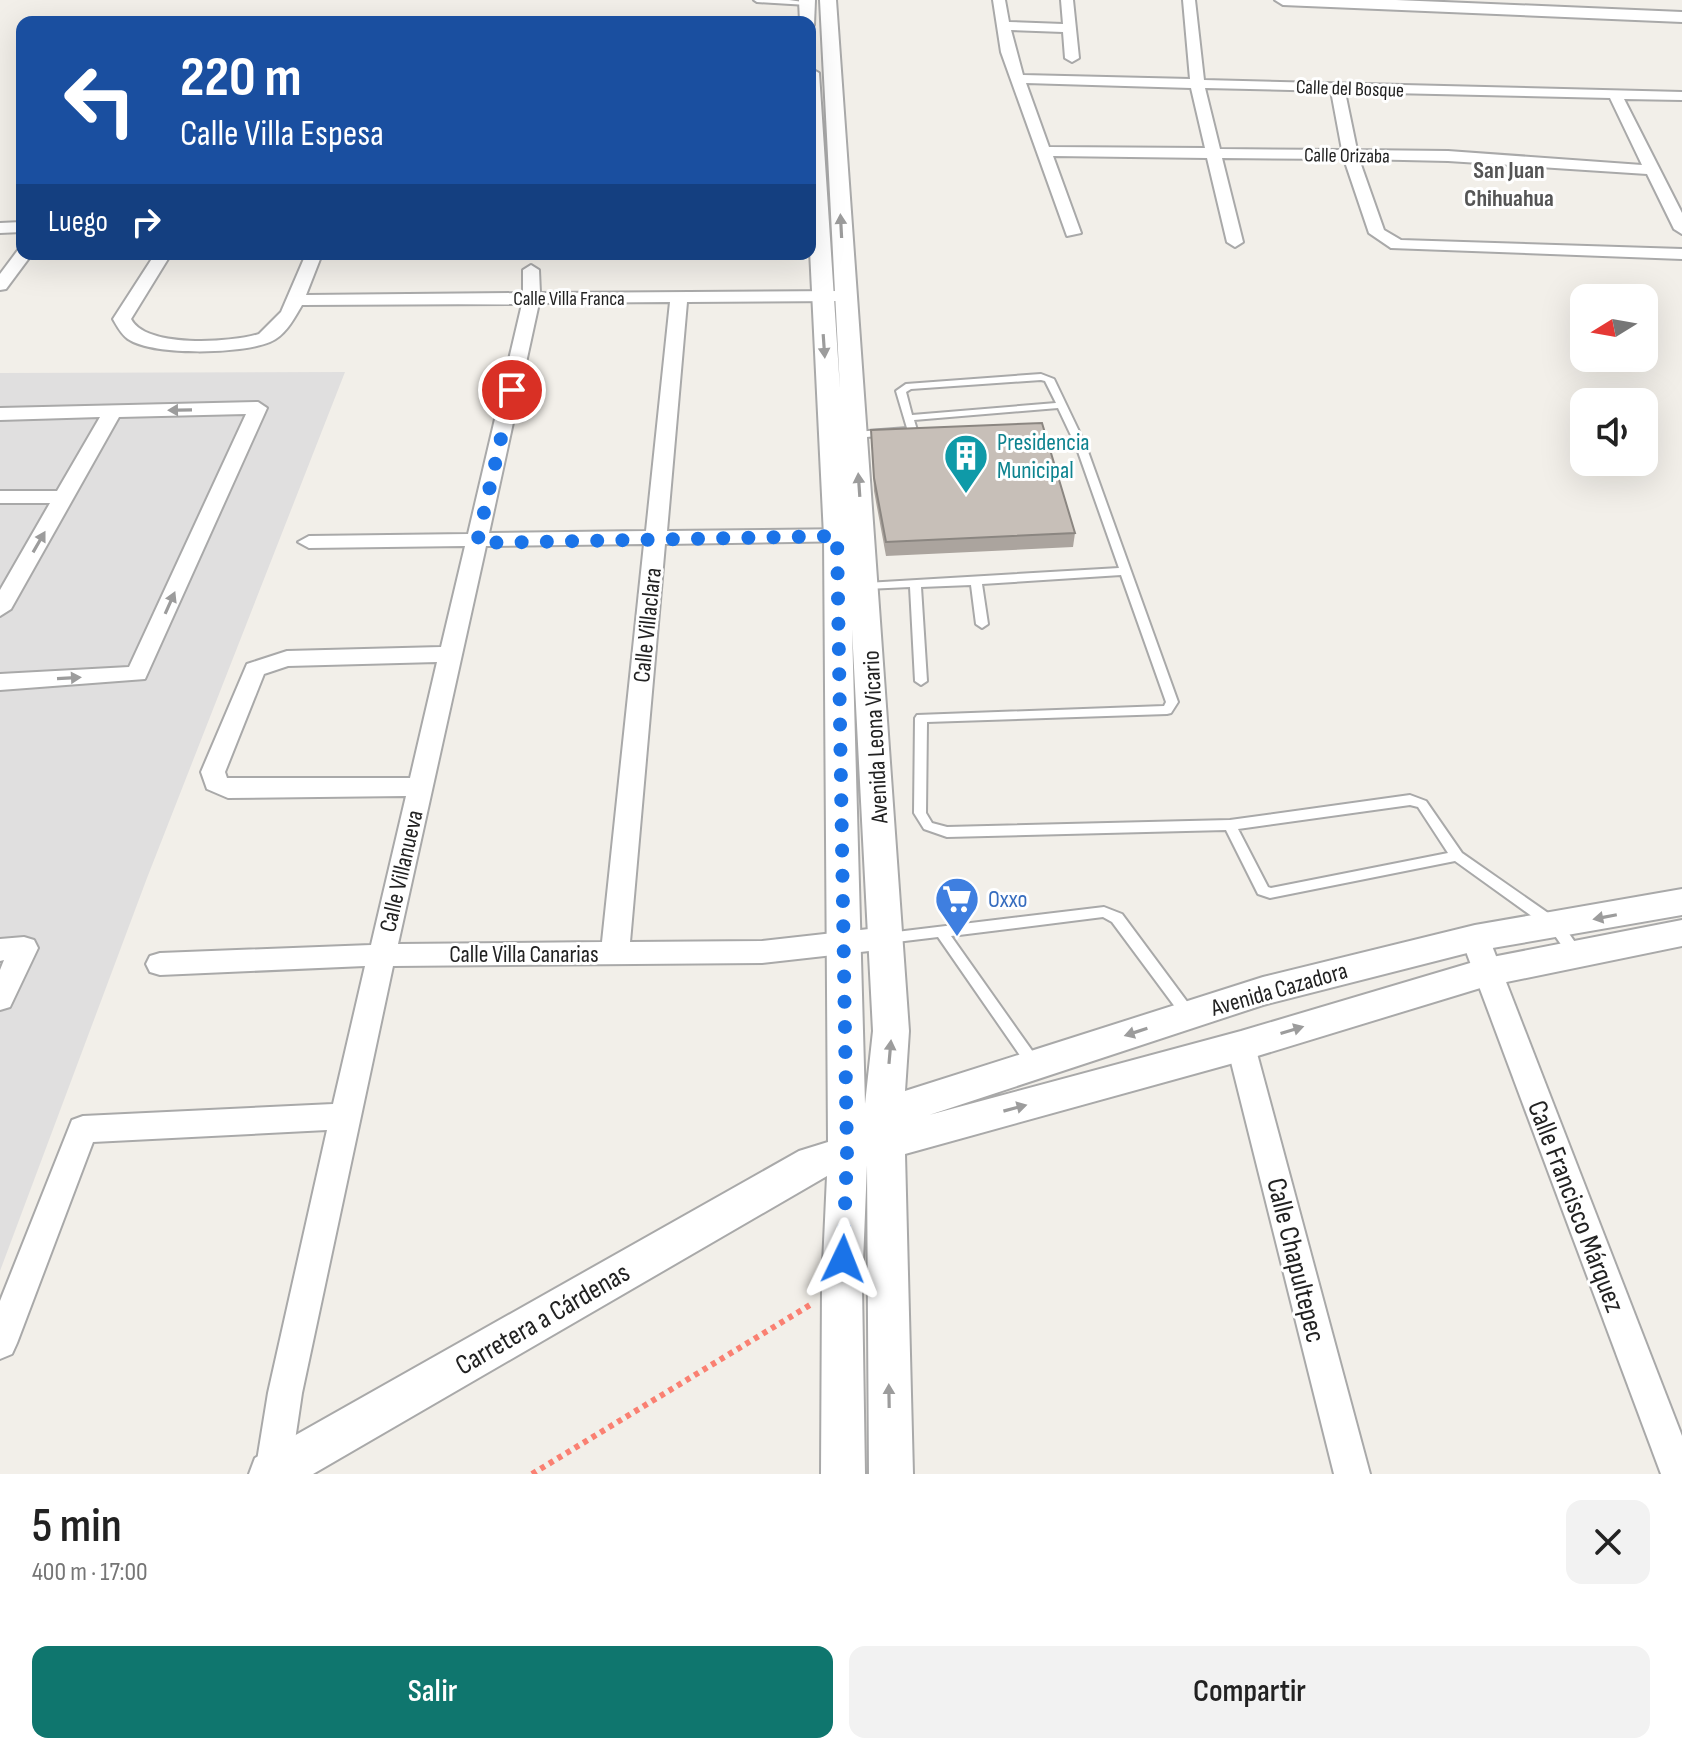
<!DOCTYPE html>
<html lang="es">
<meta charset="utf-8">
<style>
:root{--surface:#fff;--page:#f2f2f2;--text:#222;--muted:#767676;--accent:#0f766e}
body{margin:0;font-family:"Sofia Sans Condensed",sans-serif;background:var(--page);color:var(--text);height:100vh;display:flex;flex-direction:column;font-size:30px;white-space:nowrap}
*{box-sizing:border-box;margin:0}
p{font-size:26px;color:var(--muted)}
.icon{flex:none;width:44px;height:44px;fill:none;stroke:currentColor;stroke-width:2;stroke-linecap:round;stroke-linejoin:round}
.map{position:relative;height:1474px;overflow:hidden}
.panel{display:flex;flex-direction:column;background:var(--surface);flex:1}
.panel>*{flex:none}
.guide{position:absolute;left:16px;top:16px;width:800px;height:244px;border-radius:16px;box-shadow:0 8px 32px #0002;background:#1a4fa0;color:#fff;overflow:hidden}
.needle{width:52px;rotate:259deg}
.tools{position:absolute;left:1570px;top:284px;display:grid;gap:16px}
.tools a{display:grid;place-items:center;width:88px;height:88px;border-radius:16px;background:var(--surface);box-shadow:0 8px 32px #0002;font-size:40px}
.pin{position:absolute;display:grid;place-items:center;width:68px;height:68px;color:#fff;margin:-34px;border:4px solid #fff;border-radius:50%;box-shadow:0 2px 8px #0007}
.me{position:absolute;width:88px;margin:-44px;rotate:2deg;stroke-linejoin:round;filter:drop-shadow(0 0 6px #0008)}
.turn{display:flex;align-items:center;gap:28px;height:168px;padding:0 32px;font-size:36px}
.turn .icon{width:104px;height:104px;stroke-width:2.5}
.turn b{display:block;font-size:56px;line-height:68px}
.then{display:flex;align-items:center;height:76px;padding:0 32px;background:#0003;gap:16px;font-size:30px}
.round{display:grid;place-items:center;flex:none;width:84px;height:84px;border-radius:16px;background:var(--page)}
.summary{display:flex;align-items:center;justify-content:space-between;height:136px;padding:0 32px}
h1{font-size:48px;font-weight:600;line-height:60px}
.primary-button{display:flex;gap:16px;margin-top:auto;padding:16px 32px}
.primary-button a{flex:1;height:92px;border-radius:16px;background:var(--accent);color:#fff;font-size:32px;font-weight:600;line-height:92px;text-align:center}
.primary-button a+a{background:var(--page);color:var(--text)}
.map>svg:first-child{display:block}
</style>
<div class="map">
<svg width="1682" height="1474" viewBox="0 0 1682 1474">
<rect width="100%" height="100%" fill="#f2efe9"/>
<path fill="#e0dfdf" d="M345,372L147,878L0,1271V373Z"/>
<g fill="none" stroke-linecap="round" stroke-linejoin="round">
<g stroke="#a9a9a9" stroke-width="4">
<g id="service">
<path d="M754,0H789L810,3L807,5L757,2Z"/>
<path d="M1041,374L1054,379L1086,446L1178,702L1171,713L1167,714L927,722L926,813L932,823L947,827L1230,820L1410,795L1426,801L1462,853L1561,922L1579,948L1581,952L1579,956L1574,957L1569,956L1551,930L1455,861L1270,898L1258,894L1226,830L947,837L924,829L914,813L915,718L917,715L1164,706L1166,702L1121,575L982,584L988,624L982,628L976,624L971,585L921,587L927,681L921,685L915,681L910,587L866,589L861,586L866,583L1119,568L1076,446L1058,408L914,420L917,430L912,433L855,438L850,435L855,432L907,428L896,391L906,384ZM1041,380L1045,381L1056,403L912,415L906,392L911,389ZM1410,805L1418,807L1448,853L1271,888L1268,887L1238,829Z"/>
<path d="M1104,907L1122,914L1194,1011L1196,1015L1194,1019L1189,1021L1184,1019L1112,922L1103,917L951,936L1038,1059L1040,1063L1038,1067L1033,1069L1028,1067L938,937L888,943L883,942L881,938L883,934L888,933Z"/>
</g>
</g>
<g stroke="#a9a9a9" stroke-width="4">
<g id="minor">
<path d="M993,0H1005L1009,22L1063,24L1061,0H1073L1079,58L1072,62L1065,58L1063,32L1011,30L1023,75L1190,79L1183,0H1195L1204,80L1682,92V100L1624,99L1682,213V234L1674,229L1647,174L1448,161L1359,159L1384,230L1401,240L1682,249V259L1391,248L1369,233L1344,159L1222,158L1243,242L1235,247L1227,242L1207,158L1053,156L1081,233L1067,236L1001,52ZM1026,83L1191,88L1205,148L1049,147ZM1205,88L1331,91L1342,150L1220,149ZM1345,92L1610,98L1642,165L1448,151L1357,150Z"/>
<path d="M22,222V232L0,233V223Z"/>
<path d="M18,250L32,254L6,289L0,290V274Z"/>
<path d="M155,254H171L131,319C146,348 230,343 259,334L281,312L306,254H322L306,295L523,293V270L531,265L539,270L540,293L842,291L851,296L842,301L687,302L667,531L856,529L866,535L856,541L665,544L630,942L762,941L887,927L897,930L901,938L897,946L887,949L762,963L393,966L302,1393L290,1474L255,1473L268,1393L327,1130L93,1142L17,1343L12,1354L0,1359V1301L72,1120L83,1116L333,1104L365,966L160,975L150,972L146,964L150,956L160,953L371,945L406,796L228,798L207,789L201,772L247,664L287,651L441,647L465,546L309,548L298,542L309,536L468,534L522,304L302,305C294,319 285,336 270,342C242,354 153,356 128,339C121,334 117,326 113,319ZM670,302L646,531L489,533L539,303ZM644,544L602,942L398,944L486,546ZM437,662L410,778H227L225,772L264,674L288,666Z"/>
<path d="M258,402L267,408L145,679L0,690V674L129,667L246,414L119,417L11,609L0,616V590L50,503H0V491H57L100,417L0,420V408Z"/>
<path d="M1475,927L1485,930L1489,938L1682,1436V1474H1661L1461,938L1465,930Z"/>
<path d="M24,937L34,940L38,948L10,1007L0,1010V970L4,960L0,961V939Z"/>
<path d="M1241,1034L1251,1038L1255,1046L1370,1474H1334L1227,1046L1231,1038Z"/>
</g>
</g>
<g stroke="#a9a9a9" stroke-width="4">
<g id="tertiary">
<path d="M799,0H815L814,25L800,22Z"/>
<path d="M820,0H836L909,1031L905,1091L1263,977L1475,925L1682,889V915L1475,951L1263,1005L929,1115L1241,1031L1487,958L1682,920V946L1487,986L1241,1061L905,1154L913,1474H869L867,1165L862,1286L865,1474H821L822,1286L827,1176L313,1474H249L255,1458L799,1151L828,1142L824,536L810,250V68L819,73L840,389ZM852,629L873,1031L865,1104Z"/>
<path d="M1275,0H1396L1682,12V22L1283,5Z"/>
</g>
</g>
<path stroke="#fa8072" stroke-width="6" stroke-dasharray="5 5" stroke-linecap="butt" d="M532,1474L810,1305"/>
<use href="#service" fill="#fff" fill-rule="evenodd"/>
<use href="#minor" fill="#fff" fill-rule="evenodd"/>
<use href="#tertiary" fill="#fff" fill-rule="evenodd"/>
</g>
<path fill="#aba49e" d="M871,430L1075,533L1073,547L886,556L874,491Z"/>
<path fill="#c7bfb8" stroke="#8b8681" stroke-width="2" d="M1042,423L1075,533L886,542L874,478L871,430Z"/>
<defs><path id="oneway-solid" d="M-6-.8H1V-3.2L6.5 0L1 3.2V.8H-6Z" transform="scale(2)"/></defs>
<g fill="#9c9c9c">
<use href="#oneway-solid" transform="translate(841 226) rotate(-93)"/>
<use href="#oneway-solid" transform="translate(824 346) rotate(86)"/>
<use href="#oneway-solid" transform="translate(180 410) rotate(179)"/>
<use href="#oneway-solid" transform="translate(859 485) rotate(-94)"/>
<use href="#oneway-solid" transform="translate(39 542) rotate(-60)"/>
<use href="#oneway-solid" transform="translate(170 603) rotate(-66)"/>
<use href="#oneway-solid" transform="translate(69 678) rotate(-3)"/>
<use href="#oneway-solid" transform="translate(1605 917) rotate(169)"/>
<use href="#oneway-solid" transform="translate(1292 1030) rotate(-17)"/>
<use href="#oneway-solid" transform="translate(1136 1032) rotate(162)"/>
<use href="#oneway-solid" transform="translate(890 1052) rotate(-85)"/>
<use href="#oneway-solid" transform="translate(1015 1108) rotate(-15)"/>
<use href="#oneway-solid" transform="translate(889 1396) rotate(-91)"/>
</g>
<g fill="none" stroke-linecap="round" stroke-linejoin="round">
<path stroke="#1a73e8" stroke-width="14" stroke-dasharray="0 25.2" d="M512,390L477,543L837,536L847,1154L843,1259"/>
</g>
<defs>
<g id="building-pin" transform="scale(2.3)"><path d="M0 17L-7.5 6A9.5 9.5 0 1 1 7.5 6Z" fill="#0f9aa8" stroke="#fff"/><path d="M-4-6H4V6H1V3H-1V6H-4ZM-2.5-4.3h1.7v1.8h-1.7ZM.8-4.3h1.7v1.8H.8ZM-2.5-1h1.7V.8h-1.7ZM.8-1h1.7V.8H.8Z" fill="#fff"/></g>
<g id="supermarket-pin" transform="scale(2.3)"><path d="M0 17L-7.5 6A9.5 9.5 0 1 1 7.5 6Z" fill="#3f7fe0" stroke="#fff"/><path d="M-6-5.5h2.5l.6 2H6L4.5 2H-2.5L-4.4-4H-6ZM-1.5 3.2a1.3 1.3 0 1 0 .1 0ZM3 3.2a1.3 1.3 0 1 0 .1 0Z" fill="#fff"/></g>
</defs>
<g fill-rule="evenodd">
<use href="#building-pin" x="966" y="456"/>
<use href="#supermarket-pin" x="957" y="899"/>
</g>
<g text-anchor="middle" stroke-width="6" stroke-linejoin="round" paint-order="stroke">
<g font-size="20" fill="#222" stroke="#fff">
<text transform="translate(1350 88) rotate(2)" y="7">Calle del Bosque</text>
<text transform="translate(1347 155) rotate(1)" y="7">Calle Orizaba</text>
<text x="569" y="305">Calle Villa Franca</text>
</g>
<g font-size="24" font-weight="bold" fill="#555" stroke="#fff">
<text x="1509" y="178">San Juan<tspan x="1509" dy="28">Chihuahua</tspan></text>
</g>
<g font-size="24" fill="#0d838f" stroke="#fff" text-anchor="start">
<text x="997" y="450">Presidencia<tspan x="997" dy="28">Municipal</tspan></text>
</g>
<g font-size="24" fill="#222" stroke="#fff">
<text transform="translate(647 625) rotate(-84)" y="8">Calle Villaclara</text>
<text transform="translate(875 737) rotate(-93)" y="8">Avenida Leona Vicario</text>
<text transform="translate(401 871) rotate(-77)" y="8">Calle Villanueva</text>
<text x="524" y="962">Calle Villa Canarias</text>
<text transform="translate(1279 989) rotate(-16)" y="8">Avenida Cazadora</text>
</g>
<g font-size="24" fill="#366cbe" stroke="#fff" text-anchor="start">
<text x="988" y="907">Oxxo</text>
</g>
<g font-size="28" fill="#222" stroke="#fff">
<text transform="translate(1577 1206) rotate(69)" y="10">Calle Francisco Márquez</text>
<text transform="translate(1297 1260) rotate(76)" y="10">Calle Chapultepec</text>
<text transform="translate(542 1318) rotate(-30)" y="10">Carretera a Cárdenas</text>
</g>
</g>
</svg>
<div class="tools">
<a><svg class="needle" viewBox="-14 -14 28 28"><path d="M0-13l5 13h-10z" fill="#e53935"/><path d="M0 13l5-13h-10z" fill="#767676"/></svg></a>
<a><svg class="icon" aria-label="sound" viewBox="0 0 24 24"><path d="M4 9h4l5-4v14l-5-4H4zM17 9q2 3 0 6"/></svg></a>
</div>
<div class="pin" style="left:512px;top:390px;background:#d93025"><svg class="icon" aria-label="arrive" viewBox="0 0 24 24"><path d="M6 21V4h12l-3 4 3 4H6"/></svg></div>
<svg class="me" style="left:843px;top:1259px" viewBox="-20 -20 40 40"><path d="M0-17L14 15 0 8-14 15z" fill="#1a73e8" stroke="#fff" stroke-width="4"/></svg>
<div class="guide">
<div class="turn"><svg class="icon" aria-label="left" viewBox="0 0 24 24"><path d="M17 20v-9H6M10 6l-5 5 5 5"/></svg><div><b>220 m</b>Calle Villa Espesa</div></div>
<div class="then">Luego<svg class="icon" aria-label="right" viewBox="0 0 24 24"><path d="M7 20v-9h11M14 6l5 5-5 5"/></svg></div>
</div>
</div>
<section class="panel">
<div class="summary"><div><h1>5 min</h1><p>400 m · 17:00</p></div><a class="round"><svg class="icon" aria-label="close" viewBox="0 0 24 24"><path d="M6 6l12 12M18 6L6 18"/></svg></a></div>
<div class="primary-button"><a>Salir</a><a>Compartir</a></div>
</section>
